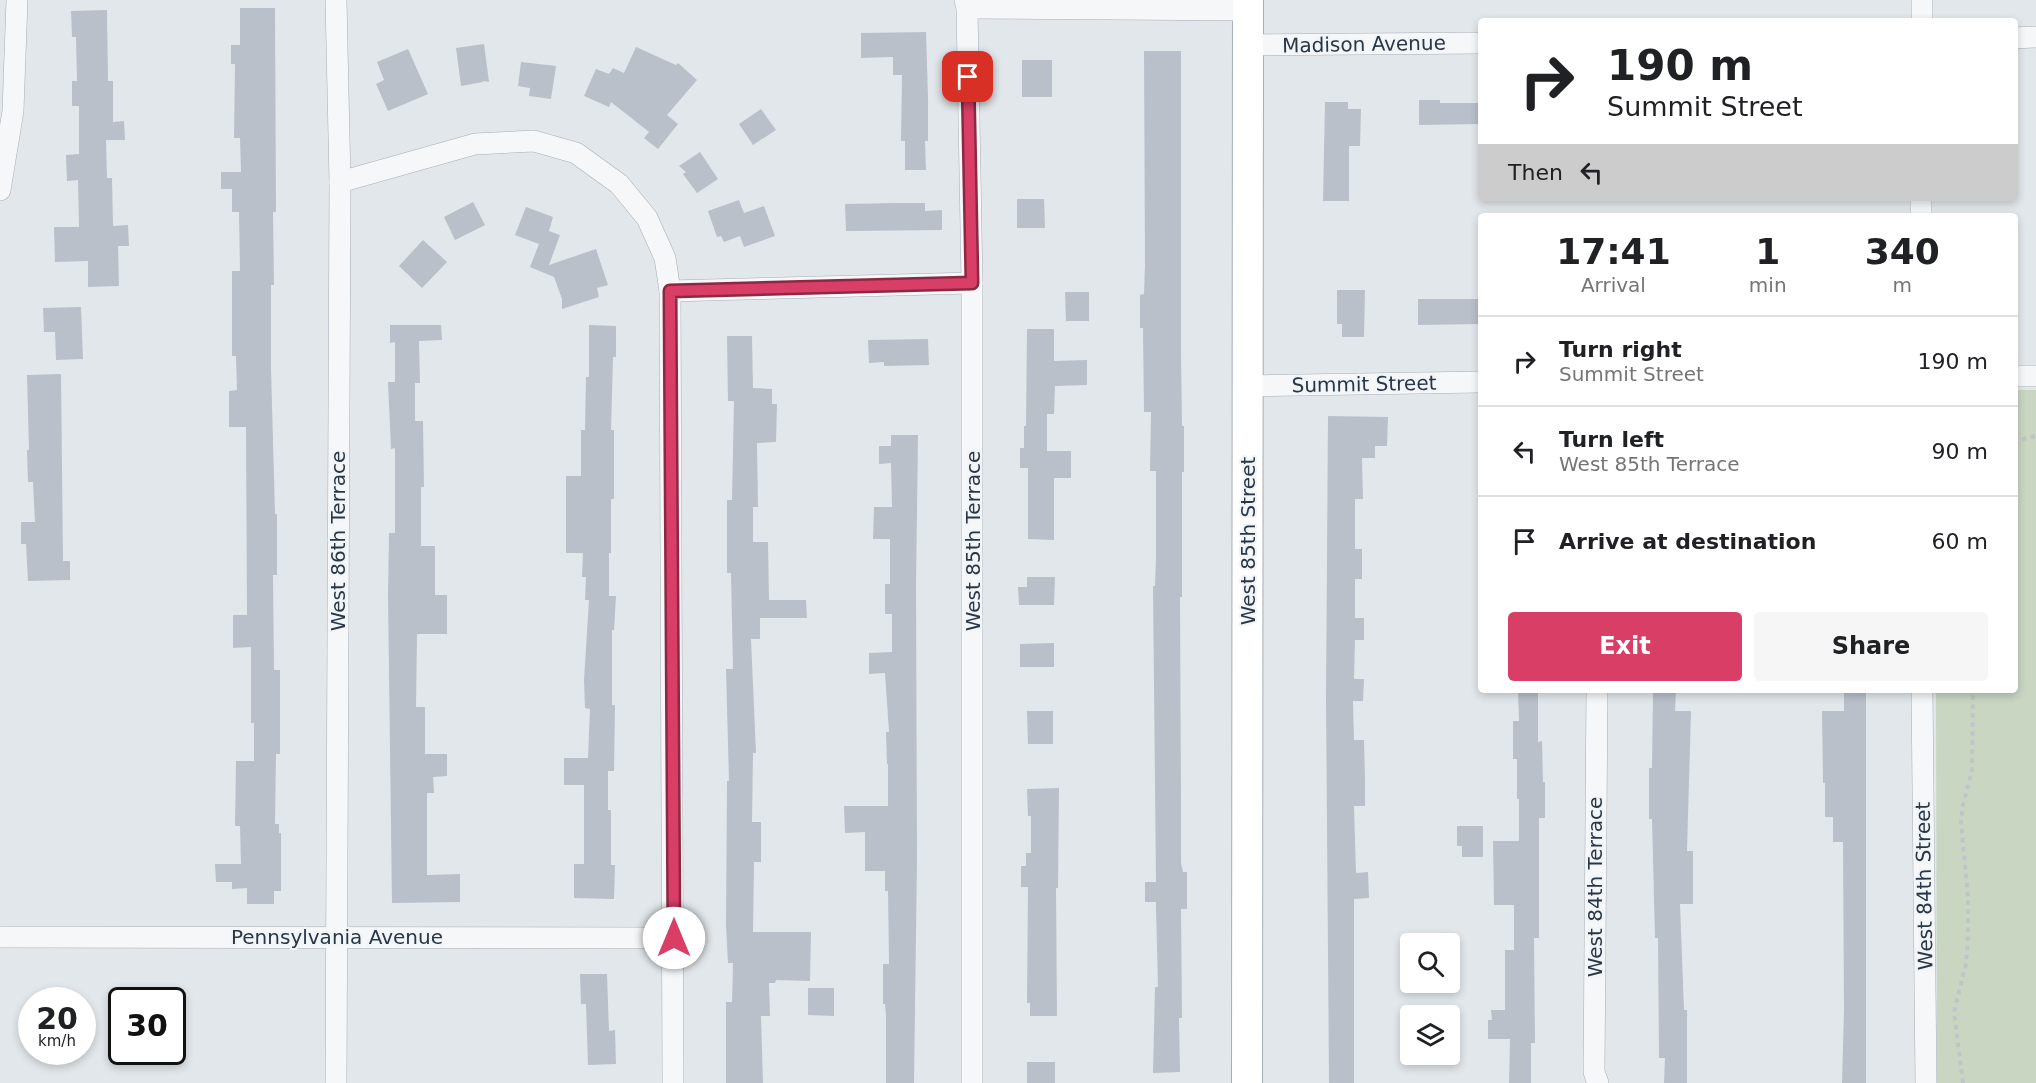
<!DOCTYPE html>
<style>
:root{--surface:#fff;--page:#f6f6f6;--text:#202124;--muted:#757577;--line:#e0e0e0;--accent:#d93e66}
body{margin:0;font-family:"DejaVu Sans",sans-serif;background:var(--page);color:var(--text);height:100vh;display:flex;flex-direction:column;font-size:22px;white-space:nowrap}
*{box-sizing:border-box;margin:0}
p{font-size:20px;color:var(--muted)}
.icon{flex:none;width:33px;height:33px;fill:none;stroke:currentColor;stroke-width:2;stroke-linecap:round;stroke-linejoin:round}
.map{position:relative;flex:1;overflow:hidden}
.details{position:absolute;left:1478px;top:213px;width:540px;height:480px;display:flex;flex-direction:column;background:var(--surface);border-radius:6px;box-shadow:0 3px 9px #0003}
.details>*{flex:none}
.banner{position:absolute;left:1478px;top:18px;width:540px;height:183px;border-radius:6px;box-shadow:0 3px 9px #0003;background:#fff;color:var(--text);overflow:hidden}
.tools{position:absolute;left:1400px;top:933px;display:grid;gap:12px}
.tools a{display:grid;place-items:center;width:60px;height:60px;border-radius:6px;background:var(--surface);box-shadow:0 3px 9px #0003;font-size:30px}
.speed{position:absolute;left:18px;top:987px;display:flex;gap:12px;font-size:30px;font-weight:700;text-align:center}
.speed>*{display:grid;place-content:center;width:78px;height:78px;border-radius:50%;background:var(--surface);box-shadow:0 3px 9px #0003;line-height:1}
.speed small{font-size:15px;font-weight:400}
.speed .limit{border:3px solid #111;border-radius:9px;background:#fff;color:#111}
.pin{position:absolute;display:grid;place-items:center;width:51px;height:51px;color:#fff;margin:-26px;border-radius:12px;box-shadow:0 3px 9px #0006}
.me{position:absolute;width:66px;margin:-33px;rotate:0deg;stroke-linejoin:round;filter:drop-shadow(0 0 4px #0008)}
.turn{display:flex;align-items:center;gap:21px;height:126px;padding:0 30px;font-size:27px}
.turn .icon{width:78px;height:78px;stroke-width:2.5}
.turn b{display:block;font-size:42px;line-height:51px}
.then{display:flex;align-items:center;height:57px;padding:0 30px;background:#0003;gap:12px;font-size:22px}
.eta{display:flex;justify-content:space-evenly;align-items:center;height:102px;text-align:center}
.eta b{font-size:36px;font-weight:700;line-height:42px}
.action{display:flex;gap:12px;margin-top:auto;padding:12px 30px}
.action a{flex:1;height:69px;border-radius:6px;background:var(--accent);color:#fff;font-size:24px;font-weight:700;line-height:69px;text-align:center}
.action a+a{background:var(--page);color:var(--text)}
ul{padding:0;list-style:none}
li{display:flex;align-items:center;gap:18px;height:90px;padding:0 30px;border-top:2px solid var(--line)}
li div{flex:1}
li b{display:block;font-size:22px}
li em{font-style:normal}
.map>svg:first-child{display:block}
</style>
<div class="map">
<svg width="2036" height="1083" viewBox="0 0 2036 1083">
<rect width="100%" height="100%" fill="#e2e7eb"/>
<path fill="#c9d6c2" d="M2015,390H2036V1083H1937L1936,690H2014Z"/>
<g fill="#b9c0ca">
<path d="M240,8H275L276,212H273L274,285H271V368L275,514H277V575H273L274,670H280V754H276L275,824H279V833H281V891H274V904H247V888L232,889V882H216L215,864H241L240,826H235L236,761H254V723H251V647L233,648V615H247L246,427H229V391L237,390L236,356H232V271H240L239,212H232V189H221V172H241L240,138H234L235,64H231V45H240Z"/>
<path d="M107,10L108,81H113V122L124,121L125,140H106L107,178H112L113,226L128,225L129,246H118L119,286L88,287V261L55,262L54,227H79L78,180L67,181L66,155L79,154V106H72V81H77L76,37H72L71,11Z"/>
<path d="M926,32L928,98V141H925L926,170H905V141H901L902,75H893V57L861,58V33Z"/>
<path d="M484,44L489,82L483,81V82L461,86L456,48Z"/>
<path d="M636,47L676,65L678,63L697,80L667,115L678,124L658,149L644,138L649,132L611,102L609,107L584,96L596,69L609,74L613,68L624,73Z"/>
<path d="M408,49L428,94L388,111L376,84L384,80L377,62Z"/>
<path d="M1144,51H1181V354L1182,426H1184V472H1182V597H1180L1181,803V863L1183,872H1187V909H1181L1182,1018H1179L1180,1072L1153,1073L1155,987H1158L1156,909V902H1145V882H1156L1153,586H1155L1156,557V471H1150L1151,412H1144L1143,328H1140V295L1144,294L1145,265Z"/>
<rect x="1022" y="60" width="30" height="37"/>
<path d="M521,62L556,66L551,99L529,96L530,88L518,86Z"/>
<path d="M1419,100H1440V103H1480V124L1419,125Z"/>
<path d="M1325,102H1348V109H1361L1360,146H1349V201H1323Z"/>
<path d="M761,109L776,130L753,145L739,124Z"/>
<path d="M700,152L718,179L697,193L683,174L686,172L679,166Z"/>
<path d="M1017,199H1044L1045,228H1017Z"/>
<path d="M739,200L744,213L764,206L775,236L744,247L740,236L724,242L721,236L717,237L708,211Z"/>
<path d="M473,202L485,225L455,240L444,217Z"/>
<path d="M898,203H925V211L942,210V230L846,231L845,204Z"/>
<path d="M526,207L553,217L549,231L560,235L549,265L596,249L608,285L597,288L599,297L562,309V299L554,277L530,267L539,244L515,235Z"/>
<path d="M423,240L447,262L422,288L399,266Z"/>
<path d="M1337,290H1365L1364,337H1342V324H1337Z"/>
<path d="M1065,292H1089V321H1066Z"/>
<path d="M1418,299H1480V324L1418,325Z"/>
<path d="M81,307L83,359L56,360L55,332H44L43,308Z"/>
<path d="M390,325H441L442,340L419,341L420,383H415V421H423L424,487H421V546H435V595H447V634H417L416,707H425V754H447V776L433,777L434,793H427V875L460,874V902L392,903L388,595L389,533H395V448L391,449L388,382H395V342L390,343Z"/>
<path d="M589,325L616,326V357H613L611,430H614V499H611V553H609V596H616L614,630H612V705H615L614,771H608V810H611V865H615L614,899L574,898V864H584V785H564V758H588L590,709L585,708L584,680L589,600H585L586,577H582L583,553H566V476H581V430H585L586,377H589Z"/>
<path d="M1027,329H1054V361L1087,360V385L1055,386L1054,414H1047V451H1071V478H1054V540L1028,539V468H1020V448H1024V426H1026Z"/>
<path d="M727,336H752L753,388L772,389V404H777L776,442L757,443L758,507H753V542H768L769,600H806L807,618H760V639H751L756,753H753L752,822H761V862H754L753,932H811L810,981L776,980L775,983H769L770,1016H761L763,1083H726V1002H732L733,963H728L726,925L727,781H729L726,669H733L731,573H727V500H732L734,401H728Z"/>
<path d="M928,339L929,365L884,366V362L869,363L868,340Z"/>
<path d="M61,374L63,561H70V580L28,581L26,544H21V522H35L33,482H28L27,450H29L27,375Z"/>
<path d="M1328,416L1388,417L1387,446H1375V458H1362L1363,499H1355V549H1362V579H1355V618H1364V640H1355L1354,679H1364L1363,701H1353L1354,740H1364L1365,779V806H1354L1356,873L1368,872L1369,898L1354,899V1083H1329L1326,699Z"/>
<path d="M891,435H918L916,584L917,859L914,1083H886V1016L885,1004H883V964H889L888,891H885V871H865V832L845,833L844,806H888V764H887L886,732H889L885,673L869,674V653L892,652V614H885V584H890V539H873L874,507H892L891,463L879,464V446H891Z"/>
<path d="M1027,577H1055L1054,605H1019L1018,587H1027Z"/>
<path d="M1054,643V667H1020V644Z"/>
<path d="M1518,690H1538V742L1542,741L1543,782H1545V818H1539V938H1534L1535,1043H1531V1083H1509L1510,1039H1488V1020H1492L1491,1010H1505V950H1514V905H1494L1493,841H1519V799H1517V759H1513V721H1519Z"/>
<path d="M1653,690H1676L1675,711H1691L1687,851H1693V904H1680L1684,1010H1687V1083H1664L1665,1058H1659L1658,938H1655L1652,819H1649V768H1652Z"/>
<path d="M1844,690H1866V1083H1842L1844,1010L1843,842H1833V817H1825V783H1823L1822,711H1844Z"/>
<path d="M1027,711H1053V744H1028Z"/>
<path d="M1059,788L1058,888H1056L1057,1016H1030V1003H1027L1028,887H1021V866H1026V853H1031V816H1028L1027,789Z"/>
<path d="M1457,826H1483V857H1462V846H1457Z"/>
<path d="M580,974H607L609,1031L615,1030L616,1064L588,1065L586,1004H581Z"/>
<path d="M808,988H834V1016L808,1015Z"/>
<rect x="1027" y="1062" width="28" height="21"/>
</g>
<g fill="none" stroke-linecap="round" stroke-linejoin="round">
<g stroke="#a6aeb6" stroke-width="22">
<g id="street">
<path d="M965,0L967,8L972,283V1083"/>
<path d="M967,8L1248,10"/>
<path d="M1922,21V0"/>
<path d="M2014,38L2036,37"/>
<path d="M1248,45L1480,43"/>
<path d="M340,182L475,144L534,141L576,153L619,184L647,218L665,258L670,291L673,1083"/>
<path d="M0,190L13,111L17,0"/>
<path d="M1921,216V198"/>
<path d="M670,291L972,283"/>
<path d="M2014,376H2036"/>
<path d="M1248,386L1480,382"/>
<path d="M1597,690L1594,1072L1598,1083"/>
<path d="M1922,690L1926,1083"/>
<path d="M0,937L673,938"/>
<path d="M336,1083L340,182L336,0"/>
</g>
</g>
<g stroke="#a6aeb6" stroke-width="32">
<path id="secondary" d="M1247,1083L1248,0"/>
</g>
<g stroke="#c0c5ca" stroke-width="4" stroke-dasharray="4.5 4.5" stroke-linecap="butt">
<path d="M2014,444L2023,439L2036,436"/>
<path d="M1963,1083L1954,1012L1966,964L1968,938V898L1961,821L1963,805L1972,770L1973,690"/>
</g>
<use href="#street" stroke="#f5f7f9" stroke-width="21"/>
<use href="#secondary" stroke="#fff" stroke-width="30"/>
</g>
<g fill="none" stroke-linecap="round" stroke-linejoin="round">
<g stroke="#8d2842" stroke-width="15">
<path id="route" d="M674,938L670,291L972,283L968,77"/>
</g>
<use href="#route" stroke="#d93e66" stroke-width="10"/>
</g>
<g text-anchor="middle" stroke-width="4.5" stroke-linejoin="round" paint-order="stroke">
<g font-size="20" fill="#283645" stroke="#f2f5f8">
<text transform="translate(1364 44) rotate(-1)" y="7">Madison Avenue</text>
<text transform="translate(1364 384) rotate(-1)" y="7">Summit Street</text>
<text transform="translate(338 541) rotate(-90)" y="7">West 86th Terrace</text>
<text transform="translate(973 541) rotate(-90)" y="7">West 85th Terrace</text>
<text transform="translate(1248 541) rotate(-90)" y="7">West 85th Street</text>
<text transform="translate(1924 886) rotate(-91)" y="7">West 84th Street</text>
<text transform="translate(1595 887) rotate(-90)" y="7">West 84th Terrace</text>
<text x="337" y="944">Pennsylvania Avenue</text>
</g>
</g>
</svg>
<div class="tools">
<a><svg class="icon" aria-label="search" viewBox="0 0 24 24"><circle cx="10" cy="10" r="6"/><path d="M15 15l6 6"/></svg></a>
<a><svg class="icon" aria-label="layers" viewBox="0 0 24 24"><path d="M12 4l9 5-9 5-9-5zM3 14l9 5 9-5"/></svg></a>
</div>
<div class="speed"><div>20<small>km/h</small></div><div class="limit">30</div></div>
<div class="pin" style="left:968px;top:77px;background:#d93025"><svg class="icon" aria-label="arrive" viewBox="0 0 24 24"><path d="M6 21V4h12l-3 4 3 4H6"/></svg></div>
<svg class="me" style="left:674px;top:938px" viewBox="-20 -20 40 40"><circle r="19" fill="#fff"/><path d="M0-13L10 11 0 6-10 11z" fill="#d93e66"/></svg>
<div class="banner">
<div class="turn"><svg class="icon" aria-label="right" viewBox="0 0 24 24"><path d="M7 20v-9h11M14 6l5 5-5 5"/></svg><div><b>190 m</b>Summit Street</div></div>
<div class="then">Then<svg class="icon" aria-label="left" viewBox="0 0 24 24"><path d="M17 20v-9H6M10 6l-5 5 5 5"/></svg></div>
</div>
<section class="details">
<div class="eta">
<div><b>17:41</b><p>Arrival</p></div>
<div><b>1</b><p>min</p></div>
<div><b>340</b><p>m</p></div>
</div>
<ul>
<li><svg class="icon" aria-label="right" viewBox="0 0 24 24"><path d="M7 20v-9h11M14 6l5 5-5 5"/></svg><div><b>Turn right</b><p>Summit Street</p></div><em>190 m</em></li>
<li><svg class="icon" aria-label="left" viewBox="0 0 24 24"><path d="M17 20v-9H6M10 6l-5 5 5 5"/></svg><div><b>Turn left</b><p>West 85th Terrace</p></div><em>90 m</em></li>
<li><svg class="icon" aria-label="arrive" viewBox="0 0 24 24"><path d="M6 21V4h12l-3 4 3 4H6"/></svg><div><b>Arrive at destination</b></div><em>60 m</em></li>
</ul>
<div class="action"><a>Exit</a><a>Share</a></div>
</section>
</div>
